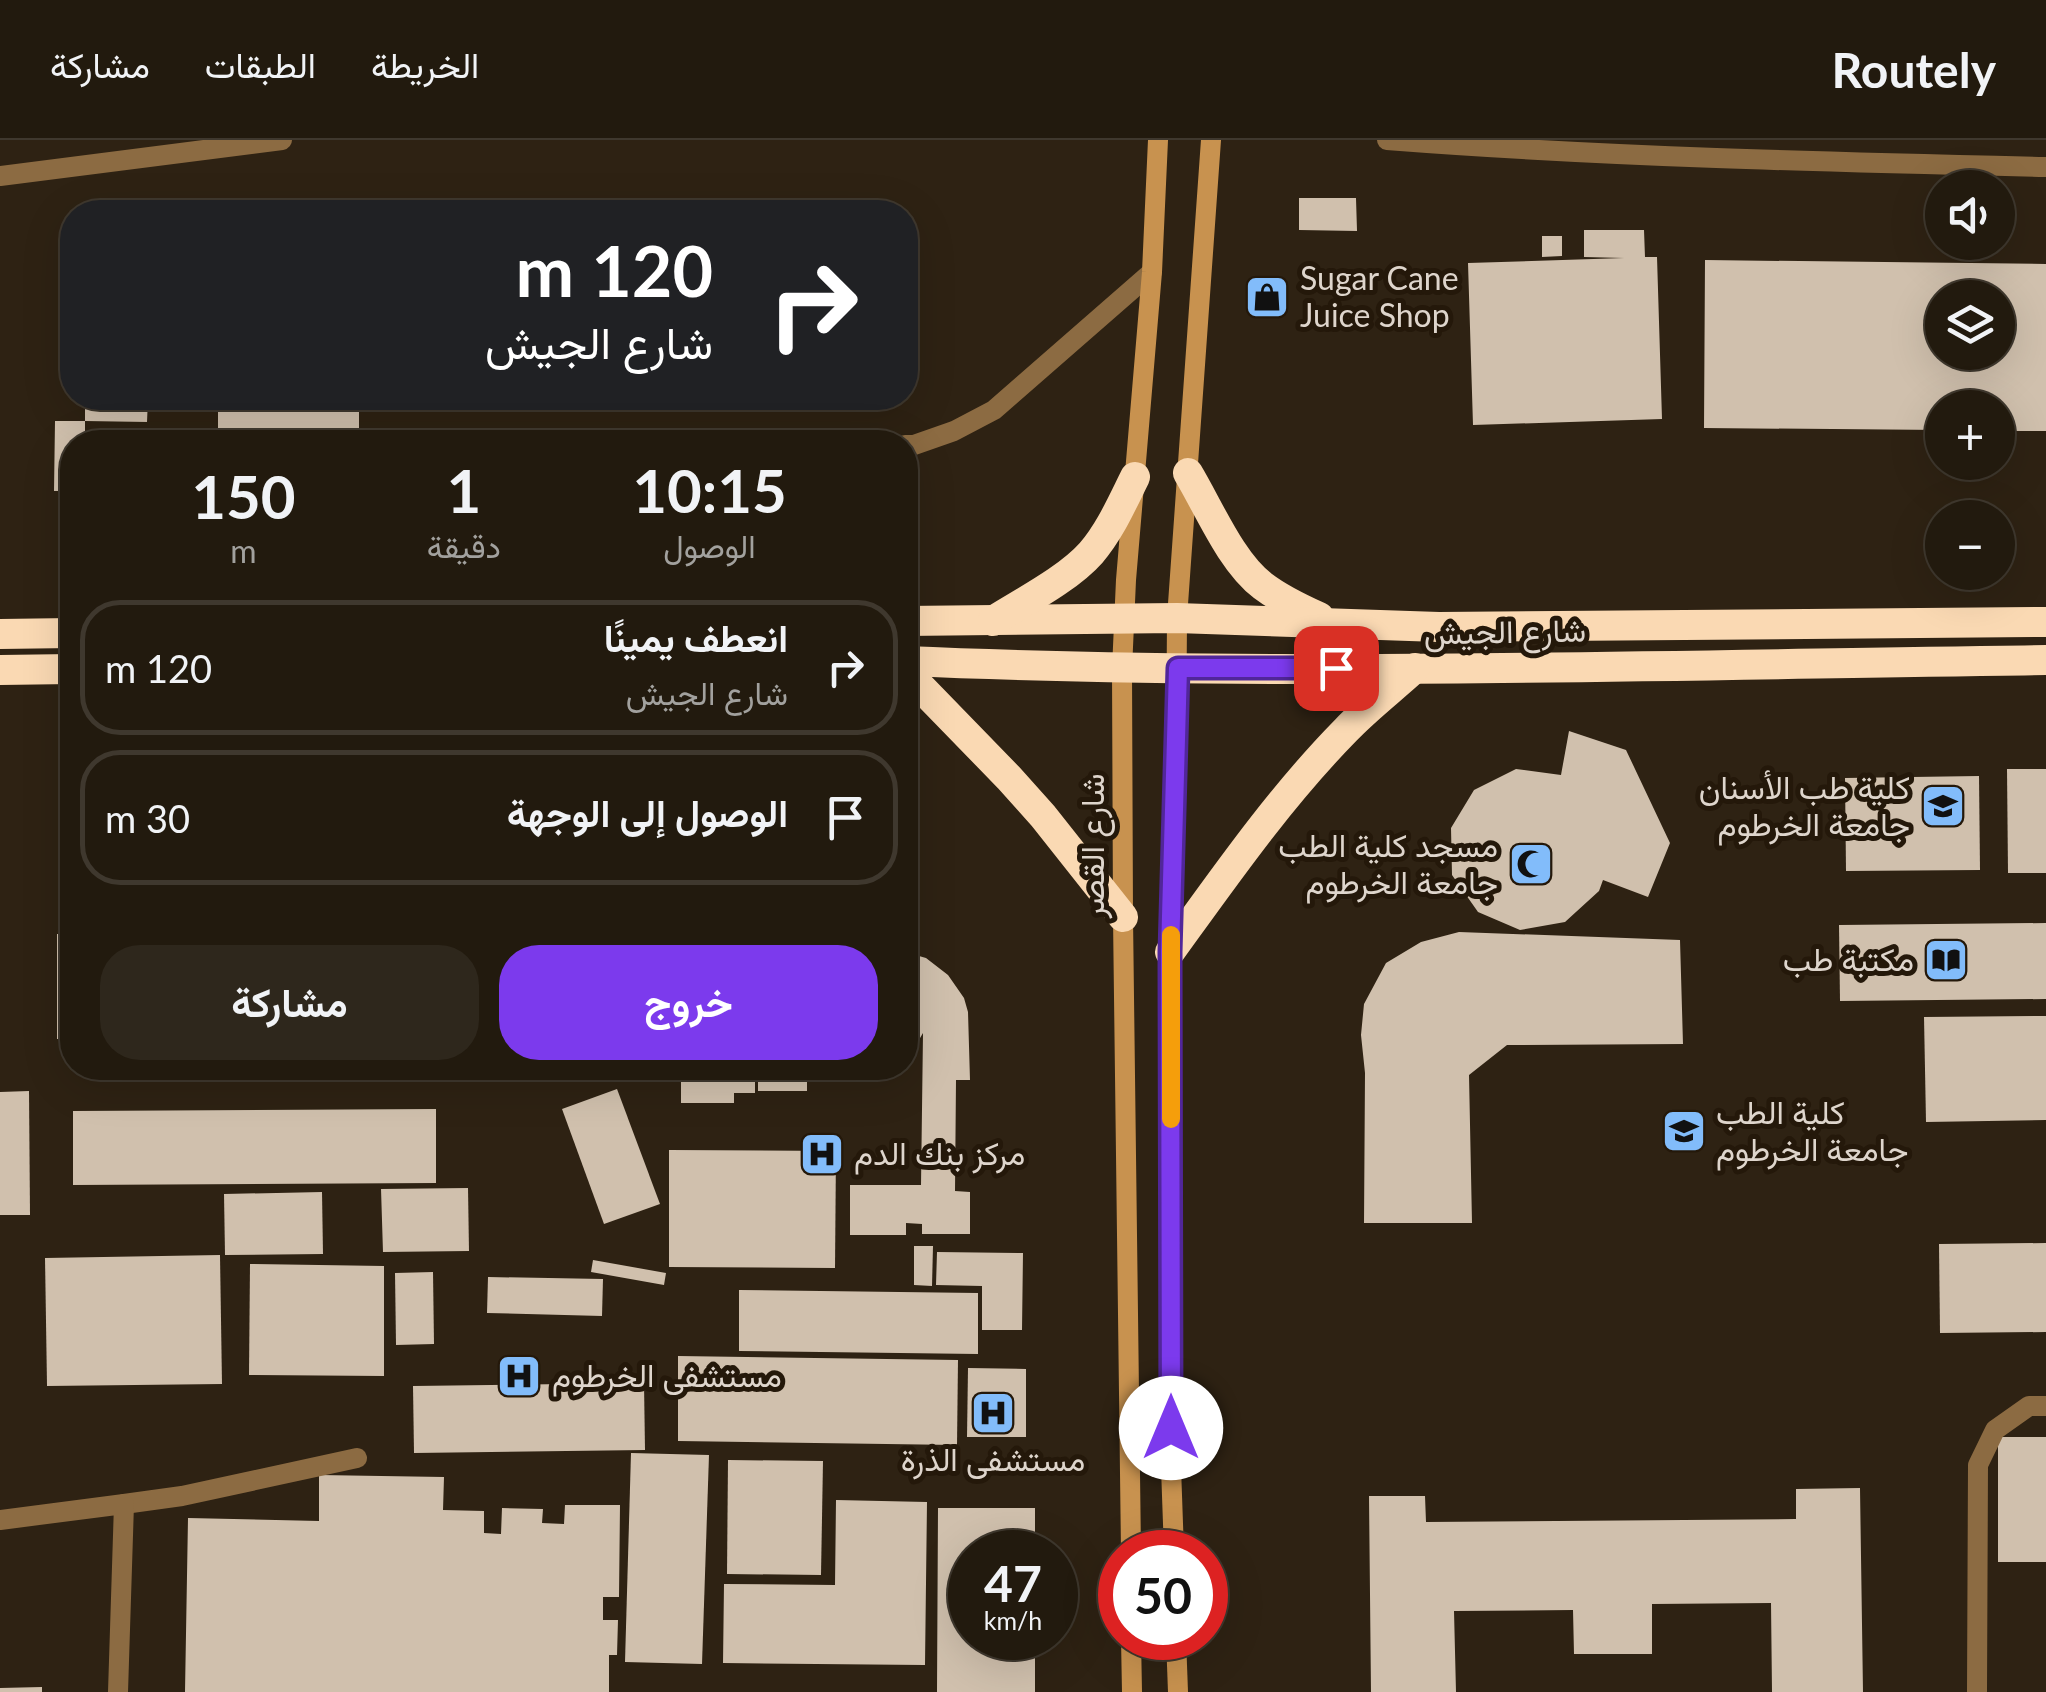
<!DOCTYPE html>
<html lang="ar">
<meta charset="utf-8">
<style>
:root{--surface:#221a0e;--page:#2e271c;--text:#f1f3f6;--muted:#a2a19e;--line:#3f382e;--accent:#7c3aed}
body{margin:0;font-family:Lato,Vazirmatn,sans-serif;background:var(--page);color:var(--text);direction:rtl;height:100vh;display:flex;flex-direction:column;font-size:38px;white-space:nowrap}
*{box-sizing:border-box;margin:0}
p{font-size:32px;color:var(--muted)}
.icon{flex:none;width:55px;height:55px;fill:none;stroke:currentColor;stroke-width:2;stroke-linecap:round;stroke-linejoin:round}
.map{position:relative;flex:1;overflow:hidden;direction:ltr}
.side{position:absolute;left:60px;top:290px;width:858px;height:650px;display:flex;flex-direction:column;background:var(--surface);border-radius:40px;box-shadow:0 10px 40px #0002,0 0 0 2px var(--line);direction:rtl}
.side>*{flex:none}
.hud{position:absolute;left:60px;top:60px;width:858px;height:210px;border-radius:40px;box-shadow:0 10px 40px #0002,0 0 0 2px var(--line);direction:rtl;background:#202124;color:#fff;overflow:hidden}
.tools{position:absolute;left:1925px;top:30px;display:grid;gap:20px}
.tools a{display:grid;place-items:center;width:90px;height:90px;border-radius:50%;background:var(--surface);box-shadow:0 10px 40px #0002,0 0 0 2px var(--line);font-size:50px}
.speed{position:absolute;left:948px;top:1390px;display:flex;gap:20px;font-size:50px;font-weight:700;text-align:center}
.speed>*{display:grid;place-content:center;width:130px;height:130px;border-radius:50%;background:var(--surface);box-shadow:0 10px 40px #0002,0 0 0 2px var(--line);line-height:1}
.speed small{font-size:25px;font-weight:400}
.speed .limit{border:15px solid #d22;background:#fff;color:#111}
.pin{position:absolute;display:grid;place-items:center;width:85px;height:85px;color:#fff;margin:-42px;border-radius:20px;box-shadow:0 5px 15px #0006}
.me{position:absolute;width:110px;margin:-55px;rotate:0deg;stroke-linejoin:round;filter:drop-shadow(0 0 8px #0008)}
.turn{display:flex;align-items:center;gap:35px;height:210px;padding:0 40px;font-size:45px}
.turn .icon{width:130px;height:130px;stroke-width:2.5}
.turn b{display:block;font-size:70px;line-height:85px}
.eta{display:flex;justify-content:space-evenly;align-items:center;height:170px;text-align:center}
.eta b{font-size:60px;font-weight:700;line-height:70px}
.cta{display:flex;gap:20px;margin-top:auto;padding:20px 40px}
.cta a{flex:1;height:115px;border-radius:40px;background:var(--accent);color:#fff;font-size:40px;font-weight:700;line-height:115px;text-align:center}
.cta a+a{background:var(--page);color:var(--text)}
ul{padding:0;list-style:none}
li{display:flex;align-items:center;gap:30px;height:135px;margin:0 20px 15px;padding:0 20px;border:5px solid var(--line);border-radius:40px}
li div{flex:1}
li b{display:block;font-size:38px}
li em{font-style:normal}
header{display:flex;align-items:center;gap:60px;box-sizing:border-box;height:140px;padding:0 50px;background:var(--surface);border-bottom:2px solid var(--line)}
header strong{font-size:48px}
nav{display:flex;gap:55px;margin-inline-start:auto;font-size:35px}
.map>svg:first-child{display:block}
</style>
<header>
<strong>Routely</strong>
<nav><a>الخريطة</a><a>الطبقات</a><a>مشاركة</a></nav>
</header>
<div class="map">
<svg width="2046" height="1552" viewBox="0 0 2046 1552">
<rect width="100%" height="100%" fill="#2e2213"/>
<g fill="#d0c0ad" fill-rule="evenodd">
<path d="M1299,58H1356L1357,91L1299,90Z"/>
<path d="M1584,90H1644L1645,117H1657L1662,279L1473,285L1468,123L1624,118L1584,117Z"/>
<path d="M1542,96H1562V116L1542,117Z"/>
<path d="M1705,120L2046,124V291H1998V268H1942V290L1704,288ZM1942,158H1998V212H1942Z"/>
<path d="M85,258H148L147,282L85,281V302H72V351H54L55,281H85Z"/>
<rect x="218" y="258" width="141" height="44"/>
<path d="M385,258H413L412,270L385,268Z"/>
<path d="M433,288L434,302H413V289Z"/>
<path d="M1569,591L1626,610L1670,703L1648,757L1603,740L1599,751L1565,782L1520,790L1478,772L1452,735L1451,688L1474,650L1516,629L1561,635Z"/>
<path d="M2007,629H2046V733H2008Z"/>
<path d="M1979,636L1980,730L1846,731L1845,638Z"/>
<path d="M2046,783V859L1840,861L1839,785Z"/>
<path d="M1459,792L1680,800L1683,904L1507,905L1469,935L1472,1083H1364L1365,933L1361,895L1364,864L1386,823L1421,802Z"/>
<rect x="57" y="794" width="15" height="105"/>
<path d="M905,812L926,818L948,835L964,858L968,872L970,940H956L955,1051L970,1052V1094H922V1084L906,1083V1095H850V1045H921L923,893L910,915L905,919Z"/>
<path d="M2046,876V980L1926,982L1924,877Z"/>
<path d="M681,928H755V953H734V963H681Z"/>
<rect x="758" y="928" width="49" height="23"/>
<path d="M617,949L660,1064L604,1084L562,969Z"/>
<path d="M29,951L30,1075H0V952Z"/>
<path d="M436,969V1043L73,1045V971Z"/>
<path d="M669,1010L836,1011L835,1128L669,1127Z"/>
<path d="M468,1048L469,1111L383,1112L381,1049Z"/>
<path d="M322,1052L323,1114L225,1115L224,1054Z"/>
<path d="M2046,1103V1192L1940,1193L1939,1104Z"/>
<path d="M914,1106H933L932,1146L914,1145Z"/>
<path d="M937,1112L1023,1113L1022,1190H982V1146L936,1145Z"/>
<path d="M220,1115L222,1244L47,1246L45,1118Z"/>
<path d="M593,1120L666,1133L664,1145L591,1132Z"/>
<path d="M250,1124L384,1126V1236L249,1235Z"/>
<path d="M433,1132L434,1204L396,1205L395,1133Z"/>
<path d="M488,1137L603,1139L602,1176L487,1173Z"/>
<path d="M739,1150L978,1153V1214L739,1211Z"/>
<path d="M678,1216L958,1220L957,1305L678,1301Z"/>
<path d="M968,1228L1026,1229V1297H967Z"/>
<path d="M644,1243L645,1310L414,1313L413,1246Z"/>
<rect x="1998" y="1297" width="48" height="125"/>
<path d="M631,1313L709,1315L702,1524L625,1522Z"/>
<path d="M728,1320L823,1321L821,1435L727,1434Z"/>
<path d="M319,1335L444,1337L443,1370L484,1371V1393L501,1394L502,1368L543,1369L542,1383L564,1384L565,1365H620L619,1457H603V1480H618L617,1515H609V1552H185L188,1378L319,1381Z"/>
<path d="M1860,1348L1863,1552H1772L1771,1463L1652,1464V1514H1574L1573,1470L1454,1471L1456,1552H1371L1369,1356H1425L1426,1382L1796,1379V1349Z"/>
<path d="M836,1360L927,1362L925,1525L723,1523L724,1444L835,1445Z"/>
<path d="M938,1368H1035V1412H970V1498H1035V1552H937Z"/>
<path d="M42,1547V1552H0V1548Z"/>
</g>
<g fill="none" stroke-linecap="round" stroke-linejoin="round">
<g stroke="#8c6b42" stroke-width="20">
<path d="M905,305H914L954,291L994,270L1152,132"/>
<path d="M124,1364L182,1356L357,1318"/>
<path d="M0,1380L124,1364L118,1552"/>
</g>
<g stroke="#8c6b42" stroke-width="20">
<path d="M1387,0C1606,17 1826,22 2046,27"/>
<path d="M0,36L282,0"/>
<path d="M1977,1552L1978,1325L1995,1290L2029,1266H2046"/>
</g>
<g stroke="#c8924f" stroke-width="20">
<path d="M1131,1412L1123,777L1122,529L1126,440L1152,132L1158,0"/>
<path d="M1174,1412L1171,1327L1170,812L1176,623L1177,478L1211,0"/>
<path d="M1131,1498L1132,1552"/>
<path d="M1176,1498L1178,1552"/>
</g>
<g stroke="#fad9b3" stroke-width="30">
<path d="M1188,333C1209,368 1231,422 1263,446C1280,459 1299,468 1319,477"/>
<path d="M905,481L1177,478L1439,487L2046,482"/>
<path d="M993,481C1023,462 1068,439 1091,413C1110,391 1122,363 1135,337"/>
<path d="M0,494L72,493"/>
<path d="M905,521C1285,537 1666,525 2046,520"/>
<path d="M0,530L72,529"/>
<path d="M905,531L1009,638L1043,676L1123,777"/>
<path d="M1170,812C1225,736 1280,657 1346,590C1367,568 1392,549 1415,528"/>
</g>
</g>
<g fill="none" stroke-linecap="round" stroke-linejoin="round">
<g stroke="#51269a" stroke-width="25">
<path id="route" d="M1171,1288L1170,812L1178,528H1336"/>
</g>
<use href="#route" stroke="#7c3aed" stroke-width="18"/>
<path stroke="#f59e0b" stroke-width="18" d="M1171,979V795"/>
</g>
<defs>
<g id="shop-square" transform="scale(2.25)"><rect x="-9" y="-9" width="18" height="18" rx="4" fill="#82bcfa" stroke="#24180a"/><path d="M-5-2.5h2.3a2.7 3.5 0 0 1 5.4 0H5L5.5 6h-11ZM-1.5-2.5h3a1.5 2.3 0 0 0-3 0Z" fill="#111"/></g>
<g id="university-square" transform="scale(2.25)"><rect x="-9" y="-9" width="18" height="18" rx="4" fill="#82bcfa" stroke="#24180a"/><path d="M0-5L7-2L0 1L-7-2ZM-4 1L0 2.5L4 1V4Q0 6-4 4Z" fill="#111"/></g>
<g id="mosque-square" transform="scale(2.25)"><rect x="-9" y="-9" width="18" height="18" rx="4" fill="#82bcfa" stroke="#24180a"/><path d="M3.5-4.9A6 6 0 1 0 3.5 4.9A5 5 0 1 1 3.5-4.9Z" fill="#111"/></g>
<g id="library-square" transform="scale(2.25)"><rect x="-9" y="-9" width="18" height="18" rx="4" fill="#82bcfa" stroke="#24180a"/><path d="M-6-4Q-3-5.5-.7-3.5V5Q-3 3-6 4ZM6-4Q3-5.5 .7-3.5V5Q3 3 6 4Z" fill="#111"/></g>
<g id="hospital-square" transform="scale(2.25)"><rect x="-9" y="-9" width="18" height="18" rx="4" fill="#82bcfa" stroke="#24180a"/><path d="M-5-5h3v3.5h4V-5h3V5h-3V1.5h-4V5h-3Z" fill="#111"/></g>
</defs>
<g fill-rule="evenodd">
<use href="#shop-square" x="1267" y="157"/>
<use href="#university-square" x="1943" y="666"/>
<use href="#mosque-square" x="1531" y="724"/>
<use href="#library-square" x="1946" y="820"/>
<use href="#university-square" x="1684" y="991"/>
<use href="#hospital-square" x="822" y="1014"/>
<use href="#hospital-square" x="519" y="1236"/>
<use href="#hospital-square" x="993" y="1273"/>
</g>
<g text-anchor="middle" stroke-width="10" stroke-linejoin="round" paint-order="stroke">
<g font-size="32" fill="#ded5cc" stroke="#24180a" text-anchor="start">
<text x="1300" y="150">Sugar Cane<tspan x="1300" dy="37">Juice Shop</tspan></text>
<text x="1910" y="659" text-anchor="end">كلية طب الأسنان<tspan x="1910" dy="37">جامعة الخرطوم</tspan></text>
<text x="1498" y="717" text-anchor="end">مسجد كلية الطب<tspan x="1498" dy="37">جامعة الخرطوم</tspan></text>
<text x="1914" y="831" text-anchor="end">مكتبة طب</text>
<text x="1716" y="984">كلية الطب<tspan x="1716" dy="37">جامعة الخرطوم</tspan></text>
<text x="854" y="1025">مركز بنك الدم</text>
<text x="552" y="1247">مستشفى الخرطوم</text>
<text x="993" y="1331" text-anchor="middle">مستشفى الذرة</text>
</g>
<g font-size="32" fill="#ded5cc" stroke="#24180a">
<text transform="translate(1505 492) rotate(-1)" y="11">شارع الجيش</text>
<text transform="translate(1093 706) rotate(-90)" y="11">شارع القصر</text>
</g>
</g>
</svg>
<div class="tools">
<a><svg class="icon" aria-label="sound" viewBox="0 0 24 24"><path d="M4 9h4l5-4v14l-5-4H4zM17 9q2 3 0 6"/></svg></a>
<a><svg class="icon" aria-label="layers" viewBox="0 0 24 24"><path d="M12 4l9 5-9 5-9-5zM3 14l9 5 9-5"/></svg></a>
<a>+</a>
<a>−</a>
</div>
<div class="speed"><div>47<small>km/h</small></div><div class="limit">50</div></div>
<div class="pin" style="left:1336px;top:528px;background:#d93025"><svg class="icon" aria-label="arrive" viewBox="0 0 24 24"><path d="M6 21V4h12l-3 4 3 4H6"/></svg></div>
<svg class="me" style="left:1171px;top:1288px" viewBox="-20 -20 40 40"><circle r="19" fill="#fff"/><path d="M0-13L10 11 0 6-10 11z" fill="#7c3aed"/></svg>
<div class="hud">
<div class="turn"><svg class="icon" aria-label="right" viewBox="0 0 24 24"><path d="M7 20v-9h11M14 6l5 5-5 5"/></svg><div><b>120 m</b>شارع الجيش</div></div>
</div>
<section class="side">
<div class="eta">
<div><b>10:15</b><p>الوصول</p></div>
<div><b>1</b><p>دقيقة</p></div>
<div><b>150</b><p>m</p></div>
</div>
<ul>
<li><svg class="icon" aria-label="right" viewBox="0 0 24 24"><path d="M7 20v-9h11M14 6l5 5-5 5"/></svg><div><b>انعطف يمينًا</b><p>شارع الجيش</p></div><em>120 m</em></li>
<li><svg class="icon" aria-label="arrive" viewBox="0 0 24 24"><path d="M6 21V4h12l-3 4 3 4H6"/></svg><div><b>الوصول إلى الوجهة</b></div><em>30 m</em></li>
</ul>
<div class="cta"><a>خروج</a><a>مشاركة</a></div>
</section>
</div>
